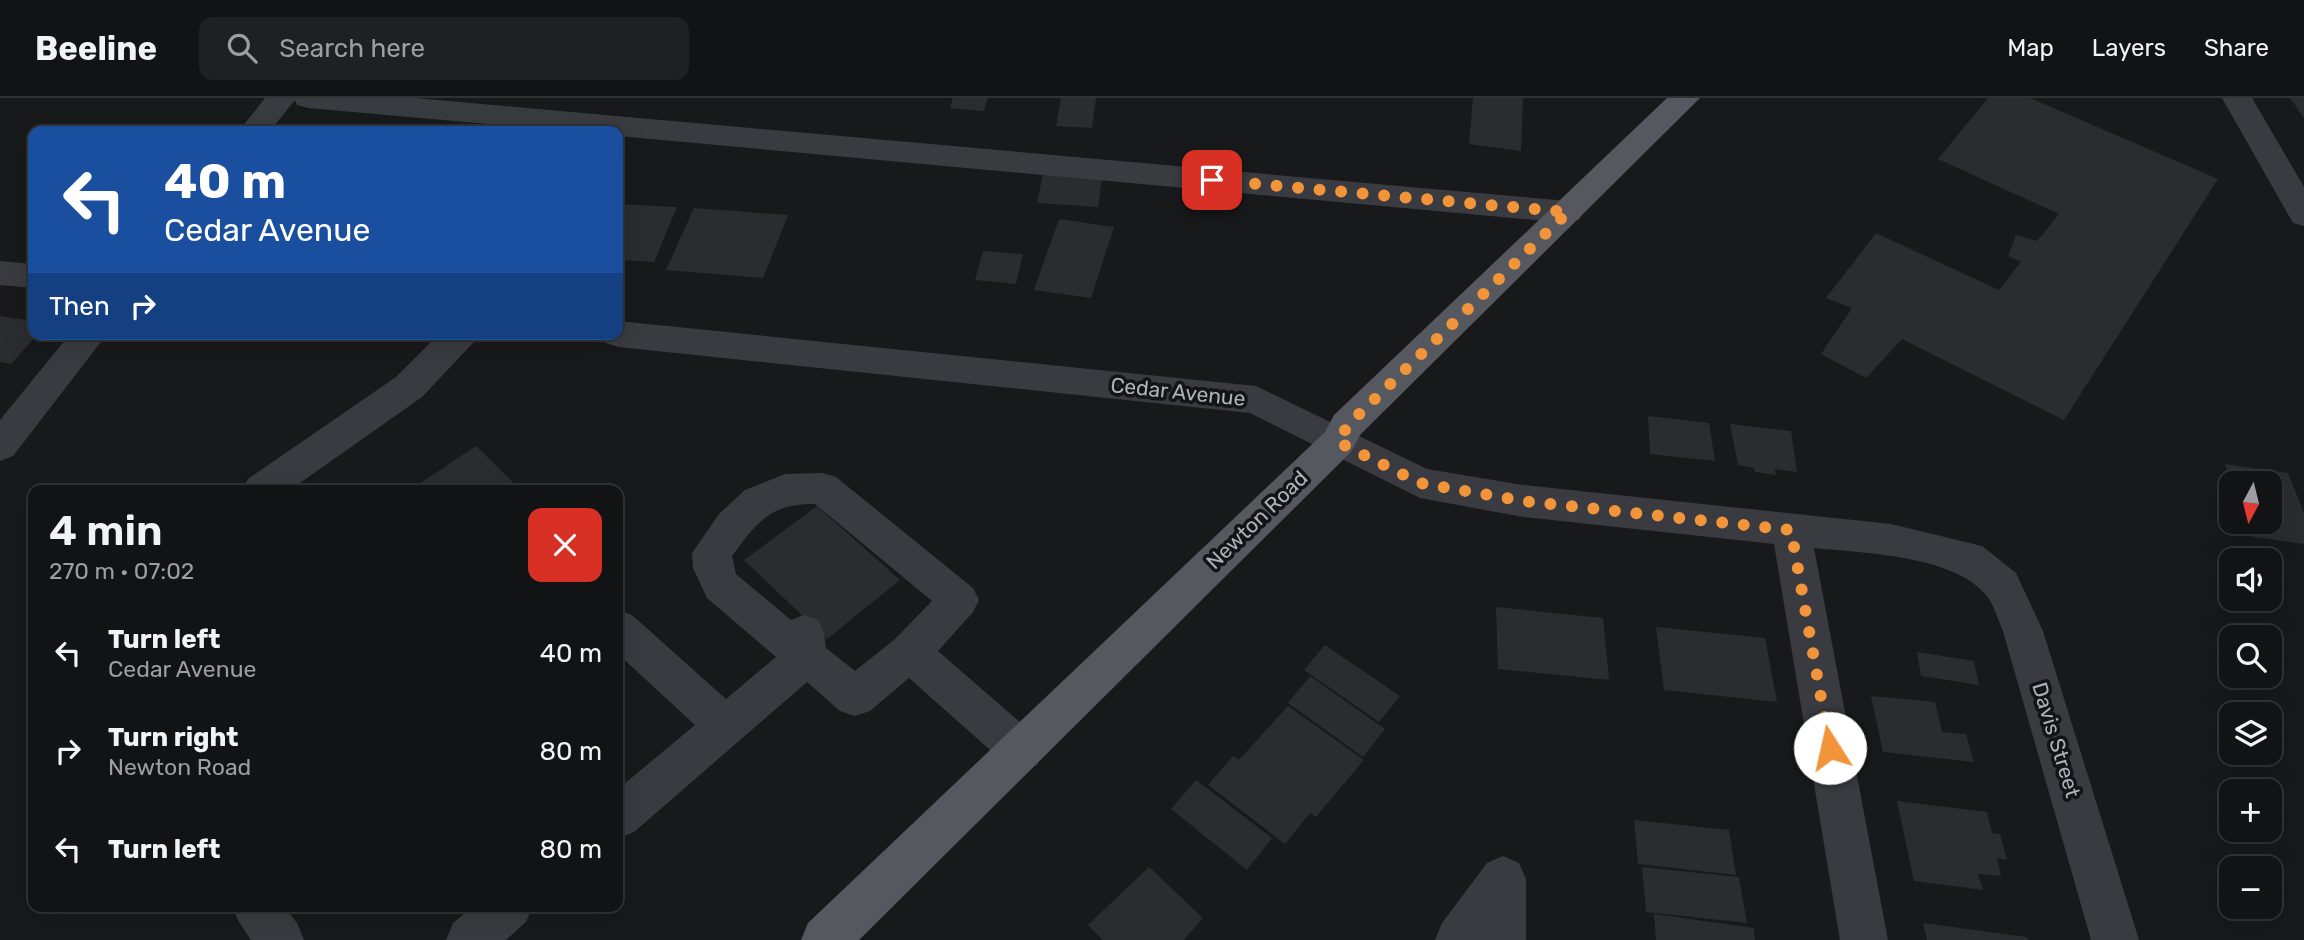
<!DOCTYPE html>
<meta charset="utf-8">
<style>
:root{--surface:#121314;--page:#1f2022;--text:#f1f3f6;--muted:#9c9ea0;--line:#313234}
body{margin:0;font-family:Rubik,sans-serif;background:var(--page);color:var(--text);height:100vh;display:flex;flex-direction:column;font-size:26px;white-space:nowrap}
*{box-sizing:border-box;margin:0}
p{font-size:23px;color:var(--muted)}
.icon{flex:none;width:38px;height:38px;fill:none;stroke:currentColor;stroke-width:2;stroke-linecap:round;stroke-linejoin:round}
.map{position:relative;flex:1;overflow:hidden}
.details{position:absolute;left:28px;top:387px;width:595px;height:427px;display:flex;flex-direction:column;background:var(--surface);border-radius:14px;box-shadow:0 7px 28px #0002,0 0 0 2px var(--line)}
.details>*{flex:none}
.guide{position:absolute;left:28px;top:28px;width:595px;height:214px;border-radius:14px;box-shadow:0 7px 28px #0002,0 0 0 2px var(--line);background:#1a4fa0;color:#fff;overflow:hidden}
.needle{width:46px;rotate:187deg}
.tools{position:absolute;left:2219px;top:373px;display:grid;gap:14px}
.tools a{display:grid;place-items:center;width:63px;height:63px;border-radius:14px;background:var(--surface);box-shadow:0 7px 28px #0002,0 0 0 2px var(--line);font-size:35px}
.pin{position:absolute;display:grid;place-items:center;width:60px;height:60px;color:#fff;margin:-30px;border-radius:14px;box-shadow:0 4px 10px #0006}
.me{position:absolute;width:77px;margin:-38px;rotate:350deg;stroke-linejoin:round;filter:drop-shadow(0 0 5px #0008)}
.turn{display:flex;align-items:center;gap:24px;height:147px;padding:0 21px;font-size:32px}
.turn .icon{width:91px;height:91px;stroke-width:2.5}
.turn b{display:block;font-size:49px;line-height:60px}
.then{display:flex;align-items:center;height:66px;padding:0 21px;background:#0003;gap:14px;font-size:26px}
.round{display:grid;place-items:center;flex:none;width:74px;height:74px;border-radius:14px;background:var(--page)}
.headline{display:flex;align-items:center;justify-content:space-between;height:119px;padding:0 21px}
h1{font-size:42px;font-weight:600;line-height:52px}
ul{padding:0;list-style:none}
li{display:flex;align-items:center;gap:21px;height:98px;padding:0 21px}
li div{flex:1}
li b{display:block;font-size:26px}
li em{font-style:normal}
header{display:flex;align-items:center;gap:42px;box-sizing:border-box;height:98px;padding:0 35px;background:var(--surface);border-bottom:2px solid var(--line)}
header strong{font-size:33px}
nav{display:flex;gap:38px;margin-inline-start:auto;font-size:24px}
.search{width:490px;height:63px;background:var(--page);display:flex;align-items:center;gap:18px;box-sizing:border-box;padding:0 24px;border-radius:14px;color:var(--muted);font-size:26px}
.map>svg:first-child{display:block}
</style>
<header>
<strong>Beeline</strong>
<div class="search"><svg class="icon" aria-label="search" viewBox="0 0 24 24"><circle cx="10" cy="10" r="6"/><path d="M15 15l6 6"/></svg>Search here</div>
<nav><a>Map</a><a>Layers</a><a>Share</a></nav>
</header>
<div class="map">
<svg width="2304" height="842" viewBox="0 0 2304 842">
<rect width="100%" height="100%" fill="#18191b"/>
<g fill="#2b2c2f">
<path d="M953,0H988L984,13L950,10Z"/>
<path d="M1061,0H1096L1092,30L1056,28Z"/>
<path d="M1473,0H1523L1521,53L1469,46Z"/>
<path d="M1988,0H2030L2218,81L2064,322L1902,241L1866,280L1821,256L1852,210L1826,200L1876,135L1999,192L2021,164L2008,158L2016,137L2037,143L2059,116L1938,61Z"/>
<path d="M2290,0H2304V20Z"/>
<path d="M1043,76L1102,80L1098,109L1037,105Z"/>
<path d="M618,106L677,109L654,164L618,162Z"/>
<path d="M694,110L788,117L763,180L666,172Z"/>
<path d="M1059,121L1114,129L1091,200L1034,192Z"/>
<path d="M983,153L1023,156L1016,186L975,182Z"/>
<path d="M0,218L33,223V236H38L11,266L0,264Z"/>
<path d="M1648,318L1709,325L1715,363L1650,356Z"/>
<path d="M1730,326L1791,333L1797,374L1775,371L1776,377L1755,374L1754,370L1738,367Z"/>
<path d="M476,348L521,392H410Z"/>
<path d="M2225,366L2288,375L2304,415V446L2253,439L2247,424H2270V385H2232Z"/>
<path d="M817,408L900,482L827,541L744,462Z"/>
<path d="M1496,509L1603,520L1609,582L1498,571Z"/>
<path d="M1656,529L1765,540L1777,604L1664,592Z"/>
<path d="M1325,547L1400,598L1379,624L1304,572Z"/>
<path d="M1917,554L1974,563L1979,587L1921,578Z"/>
<path d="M1310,578L1385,631L1363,659L1288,605Z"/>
<path d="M1871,598L1935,604L1942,634L1966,636L1974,664L1883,654Z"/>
<path d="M1288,608L1364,662L1316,719L1310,715L1285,746L1208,687L1233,658L1239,662Z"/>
<path d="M1196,682L1272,740L1247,772L1171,711Z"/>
<path d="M1897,703L1987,714L1992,735L2000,736L2007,762L1997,760L2001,778L1978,776L1983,792L1914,783Z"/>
<path d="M1634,722L1729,732L1736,777L1638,766Z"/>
<path d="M1149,769L1203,820L1184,842H1103L1088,827Z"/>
<path d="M1642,769L1739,779L1747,825L1646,814Z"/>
<path d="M1654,816L1754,830L1755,842H1656Z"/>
<path d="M1923,825L2027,839L2028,842H1927Z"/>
</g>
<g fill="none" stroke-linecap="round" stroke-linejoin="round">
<g fill="#393b40" fill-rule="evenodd">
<path d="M265,0H415L1568,103L1579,106L1584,114L1579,122L1568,125L618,38V33H566L308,10L297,7L295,2L270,33H239Z"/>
<path d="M2222,0H2252L2304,89V128L2293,125Z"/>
<path d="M0,163L33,166V190L0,187Z"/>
<path d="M618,223L1256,288L1427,371L1523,387L1891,426L1982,448L2016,475L2043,533L2139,842H2091L2003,533C1998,522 1994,507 1987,498C1954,457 1863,455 1814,450L1888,842H1840L1774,446L1523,419L1420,400L1250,315L618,249L606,245L601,236H618Z"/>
<path d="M70,236H107L13,358L0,363V322Z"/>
<path d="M439,236H478L473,245L422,299L290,392H242L248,381L396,279Z"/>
<path d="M823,375L836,379L973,490L979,502L973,514L938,553L1037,639L1044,653L1037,667L1022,673L1007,667L909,580L870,613L855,618L840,613L807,584L634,734L618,740V691L695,627L618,556V512L632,517L726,601L776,559L707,500L693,470L692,455L719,416L745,392L785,376ZM815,406L932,503L895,541L855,573L826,550L824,535L818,522L804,517L791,522L736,476L732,458C758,423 770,406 815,406Z"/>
<path d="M1503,758L1519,765L1526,781V842H1435L1442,825L1487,765Z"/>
<path d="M232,808H284L297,825L304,842H251L239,824Z"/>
<path d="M473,808H533L526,824L506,842H446L453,825Z"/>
</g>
<path fill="#55595f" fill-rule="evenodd" d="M1667,0H1700L1360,337L1351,354L859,842H801L808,825L1325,334L1334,317Z"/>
</g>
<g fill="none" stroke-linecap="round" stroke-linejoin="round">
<path stroke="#f1943a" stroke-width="12" stroke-dasharray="0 21.6" d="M1212,82L1568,114L1348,327L1338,344L1420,385L1523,403L1791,432L1830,650"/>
</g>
<g text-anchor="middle" stroke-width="7" stroke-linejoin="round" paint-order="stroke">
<g font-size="21" fill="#abb2ba" stroke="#131416">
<text transform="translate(1178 294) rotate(6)" y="7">Cedar Avenue</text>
<text transform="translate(1257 422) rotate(-44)" y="7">Newton Road</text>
<text transform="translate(2056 642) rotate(73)" y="7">Davis Street</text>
</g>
</g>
</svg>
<div class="tools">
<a><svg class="needle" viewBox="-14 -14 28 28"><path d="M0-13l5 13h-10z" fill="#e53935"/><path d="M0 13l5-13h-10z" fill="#9c9ea0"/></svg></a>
<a><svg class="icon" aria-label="sound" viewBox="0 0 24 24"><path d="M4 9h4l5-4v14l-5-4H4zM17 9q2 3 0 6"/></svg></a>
<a><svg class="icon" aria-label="search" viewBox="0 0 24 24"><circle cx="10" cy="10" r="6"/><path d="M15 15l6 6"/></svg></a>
<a><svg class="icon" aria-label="layers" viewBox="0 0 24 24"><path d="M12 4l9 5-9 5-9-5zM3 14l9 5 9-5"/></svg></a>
<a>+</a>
<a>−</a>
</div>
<div class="pin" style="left:1212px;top:82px;background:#d93025"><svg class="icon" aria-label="arrive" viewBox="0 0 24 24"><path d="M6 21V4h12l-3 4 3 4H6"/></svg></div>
<svg class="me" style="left:1830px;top:650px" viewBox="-20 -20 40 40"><circle r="19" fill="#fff"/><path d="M0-13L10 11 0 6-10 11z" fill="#f1943a"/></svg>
<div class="guide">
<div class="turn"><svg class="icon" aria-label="left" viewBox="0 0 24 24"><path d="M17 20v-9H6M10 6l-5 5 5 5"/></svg><div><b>40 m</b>Cedar Avenue</div></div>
<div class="then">Then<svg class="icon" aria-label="right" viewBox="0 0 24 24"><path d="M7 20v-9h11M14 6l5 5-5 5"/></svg></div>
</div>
<section class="details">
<div class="headline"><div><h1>4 min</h1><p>270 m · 07:02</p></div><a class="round" style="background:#d93025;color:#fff"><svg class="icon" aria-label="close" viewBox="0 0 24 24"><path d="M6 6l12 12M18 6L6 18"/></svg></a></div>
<ul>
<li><svg class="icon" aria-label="left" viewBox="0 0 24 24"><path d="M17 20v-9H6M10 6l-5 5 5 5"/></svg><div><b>Turn left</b><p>Cedar Avenue</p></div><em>40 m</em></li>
<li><svg class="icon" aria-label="right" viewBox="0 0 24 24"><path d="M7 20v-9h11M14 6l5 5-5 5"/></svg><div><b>Turn right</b><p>Newton Road</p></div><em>80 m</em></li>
<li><svg class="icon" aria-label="left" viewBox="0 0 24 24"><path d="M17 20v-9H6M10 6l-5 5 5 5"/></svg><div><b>Turn left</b></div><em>80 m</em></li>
</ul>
</section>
</div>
